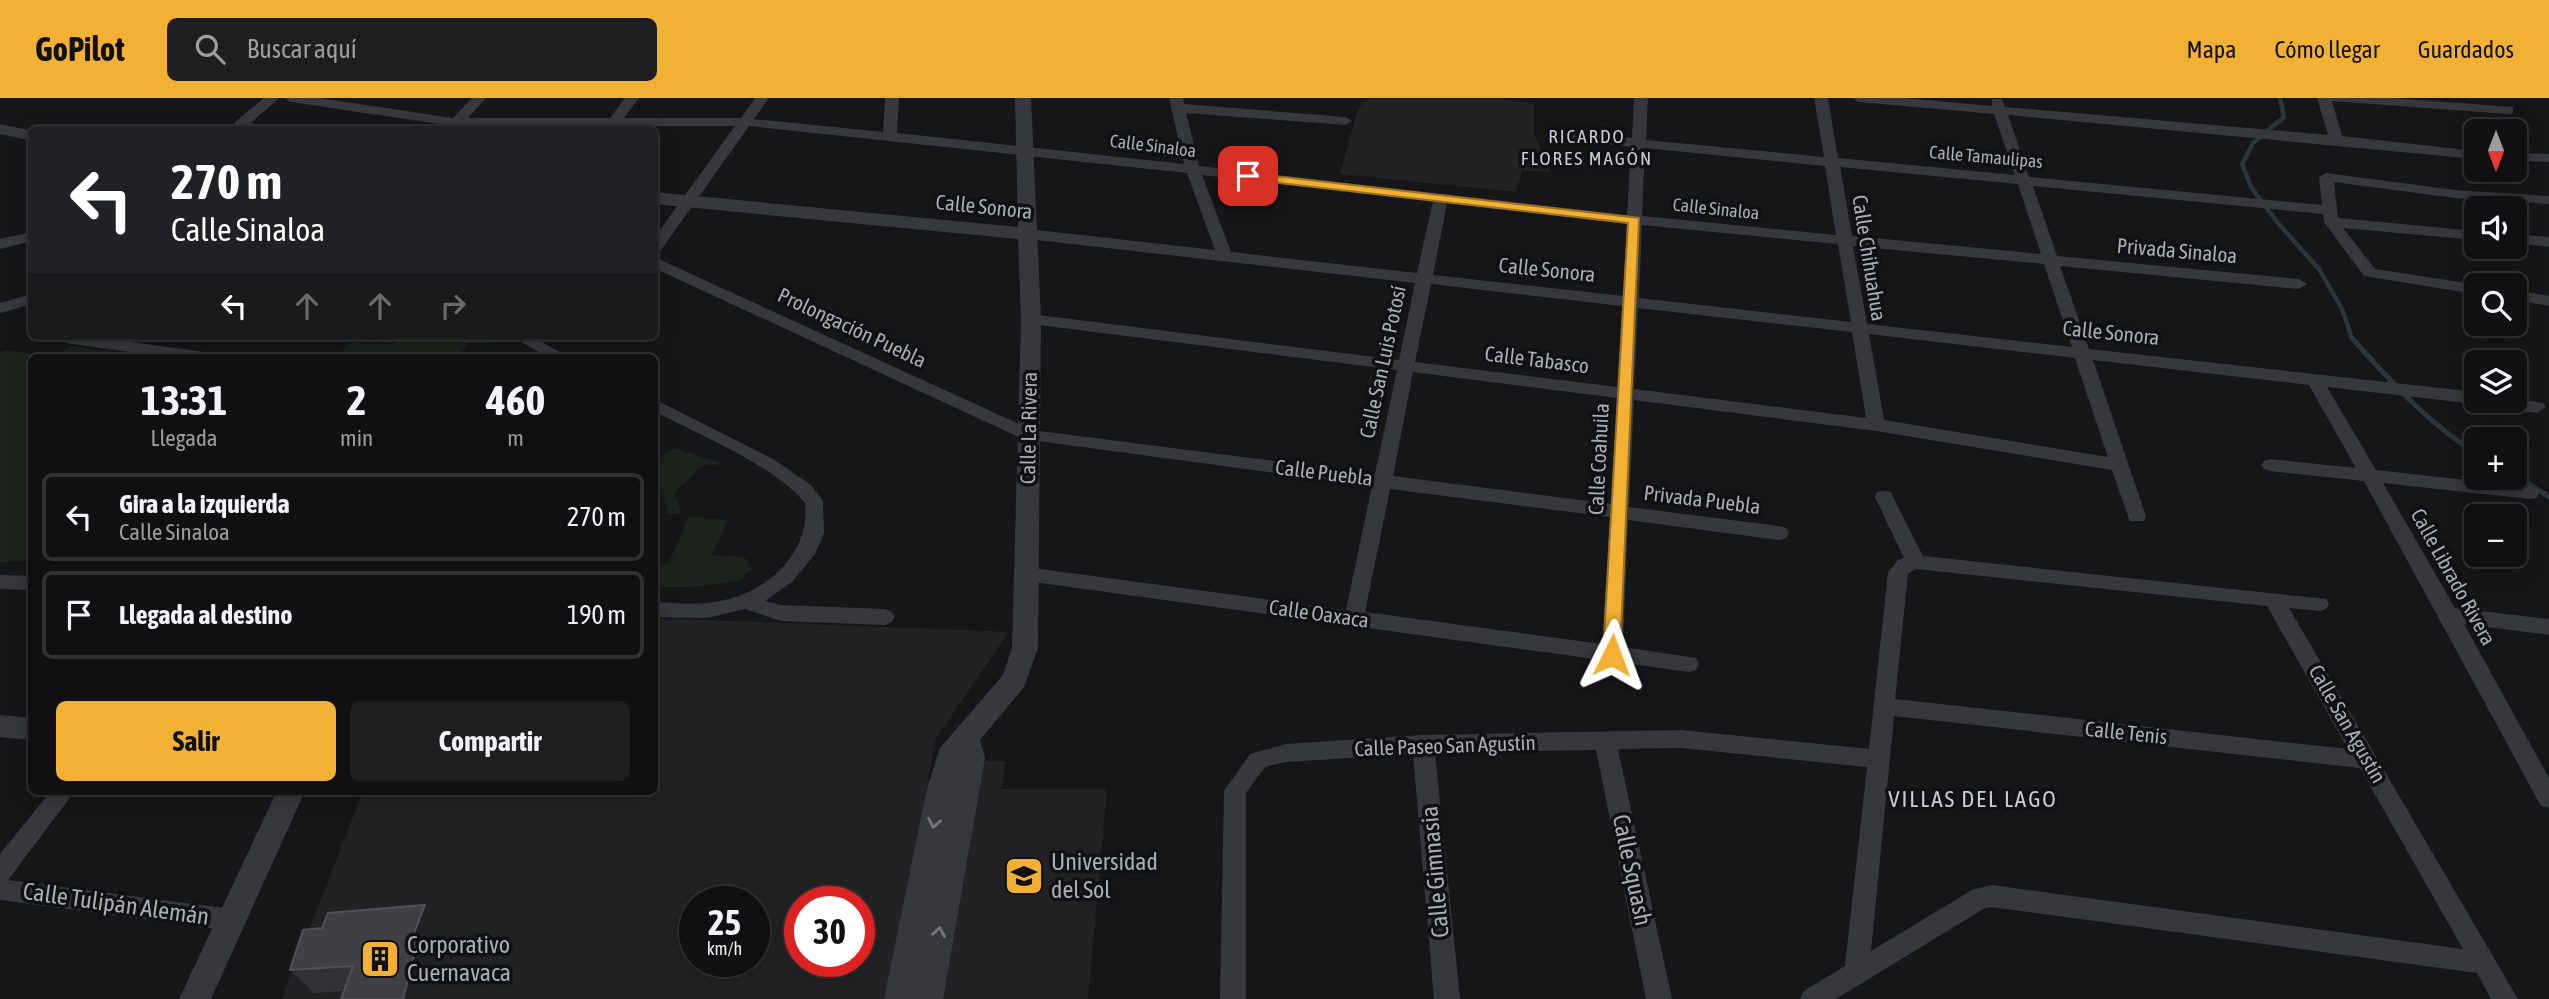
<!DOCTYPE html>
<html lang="es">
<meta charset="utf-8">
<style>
:root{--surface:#101012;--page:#1e1e20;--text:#f1f3f6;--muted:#9c9d9f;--line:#303032;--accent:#f2b134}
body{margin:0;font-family:"Asap Condensed",sans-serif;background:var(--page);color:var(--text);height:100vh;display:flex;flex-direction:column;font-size:26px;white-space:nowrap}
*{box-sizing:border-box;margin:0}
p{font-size:23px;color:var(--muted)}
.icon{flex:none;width:38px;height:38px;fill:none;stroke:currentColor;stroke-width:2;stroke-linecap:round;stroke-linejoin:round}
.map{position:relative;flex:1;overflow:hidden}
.panel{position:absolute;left:28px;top:256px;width:630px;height:441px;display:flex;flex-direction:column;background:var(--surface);border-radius:10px;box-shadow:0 4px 18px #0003,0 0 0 2px var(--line)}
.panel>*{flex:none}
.top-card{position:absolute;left:28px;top:28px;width:630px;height:214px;border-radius:10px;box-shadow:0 4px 18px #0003,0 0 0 2px var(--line);background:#202124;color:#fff;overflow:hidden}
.needle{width:46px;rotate:180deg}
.controls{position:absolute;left:2464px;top:21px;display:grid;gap:14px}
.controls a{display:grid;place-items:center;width:63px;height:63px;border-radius:10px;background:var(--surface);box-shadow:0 4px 18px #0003,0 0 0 2px var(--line);font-size:35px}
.speed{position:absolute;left:679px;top:788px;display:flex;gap:14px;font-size:35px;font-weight:700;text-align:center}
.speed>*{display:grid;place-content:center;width:91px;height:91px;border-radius:50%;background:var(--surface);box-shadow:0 4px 18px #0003,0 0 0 2px var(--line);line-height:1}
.speed small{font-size:18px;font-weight:400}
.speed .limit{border:10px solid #d22;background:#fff;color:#111}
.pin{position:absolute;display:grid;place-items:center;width:60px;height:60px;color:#fff;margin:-30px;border-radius:14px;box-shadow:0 4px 10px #0006}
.me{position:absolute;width:77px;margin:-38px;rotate:3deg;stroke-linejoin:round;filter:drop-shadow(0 0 5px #0008)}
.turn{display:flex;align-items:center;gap:24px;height:147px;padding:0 28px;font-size:32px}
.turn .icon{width:91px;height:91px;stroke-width:2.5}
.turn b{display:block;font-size:49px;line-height:60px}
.lanes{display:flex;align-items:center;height:66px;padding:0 28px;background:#0003;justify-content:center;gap:35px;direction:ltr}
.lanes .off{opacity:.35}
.eta{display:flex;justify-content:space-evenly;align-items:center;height:119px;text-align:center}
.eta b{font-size:42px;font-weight:700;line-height:49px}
.cta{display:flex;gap:14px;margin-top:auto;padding:14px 28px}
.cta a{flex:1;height:80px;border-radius:10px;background:var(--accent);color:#111;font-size:28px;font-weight:700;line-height:80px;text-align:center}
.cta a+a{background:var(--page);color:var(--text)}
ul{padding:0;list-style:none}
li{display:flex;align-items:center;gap:21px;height:88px;margin:0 14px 10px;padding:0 14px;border:4px solid var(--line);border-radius:10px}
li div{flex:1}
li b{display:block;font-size:26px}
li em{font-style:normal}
header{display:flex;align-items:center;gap:42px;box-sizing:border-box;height:98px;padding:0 35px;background:var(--accent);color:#111}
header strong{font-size:33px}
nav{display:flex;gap:38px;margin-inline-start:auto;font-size:24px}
.search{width:490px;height:63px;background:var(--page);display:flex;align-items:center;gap:18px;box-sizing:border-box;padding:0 24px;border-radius:10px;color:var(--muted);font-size:26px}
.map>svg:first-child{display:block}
</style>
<header>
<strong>GoPilot</strong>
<div class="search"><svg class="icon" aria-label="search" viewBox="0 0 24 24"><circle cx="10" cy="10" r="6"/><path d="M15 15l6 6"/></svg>Buscar aquí</div>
<nav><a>Mapa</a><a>Cómo llegar</a><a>Guardados</a></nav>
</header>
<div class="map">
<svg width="2549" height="901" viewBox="0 0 2549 901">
<rect width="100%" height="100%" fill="#161618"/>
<g fill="#222225" fill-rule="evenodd">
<path d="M1370,0H1498L1534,6V35L1550,74L1522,72L1516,94L1340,76L1358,10Z"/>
<path d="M655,520L1009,534L936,640L887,901H282L363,693H654ZM695,803H754V863H695ZM800,803H859V863H800Z"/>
<path d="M1005,663L1002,691H1107L1088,901H940L958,664Z"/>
</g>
<g fill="#1c231d">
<path d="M403,238H474L491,245H469L457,259H337L350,245L393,246Z"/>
<path d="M70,248L155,259H32L31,463L0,464V255L4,252L57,259Z"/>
<path d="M674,350L723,366L702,368L674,395L682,415L667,417L664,398L655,395V363Z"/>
<path d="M689,419L728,422L711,457L744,459L753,470L739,483L692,489H655V466H668Z"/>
</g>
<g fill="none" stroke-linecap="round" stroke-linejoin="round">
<path stroke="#2c353c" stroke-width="4.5" d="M2280,0L2284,19L2253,45L2242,66L2251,89L2277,124L2319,171L2342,211L2352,240"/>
<g stroke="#2c353c" stroke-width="5">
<path d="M2351,239C2389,281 2427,325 2476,355"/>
<path d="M2515,377L2549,399"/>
</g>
<g fill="#37383d" fill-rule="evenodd">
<path d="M264,0H279L251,25L277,32L235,30V24Z"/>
<path d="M284,0H319L453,20L472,0H486L468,20H610L625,0H639L624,20H741L755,0H769L754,21L883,34L885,0H899L897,35L1184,66L1169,0H1183L1184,6L1345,19L1352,23L1345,27L1186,15L1199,68L1627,117L1631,49L1553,41L1546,37L1553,33L1632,40L1634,0H1648L1646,42L1824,59L1814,0H1828L1838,60L2015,77L1994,16L1859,4L1852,0H1905L1992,8V1H2002L2005,9L2328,37L2317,0H2393L2513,9V15L2508,16L2332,3L2342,38L2476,53V61L2008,17L2029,79L2322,107L2319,79L2326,75L2455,92L2549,98V106L2455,100L2334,84L2338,120L2476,133V142L2343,130L2375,171L2480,187H2476V196L2364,178L2324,124L2323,116L2033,88L2057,158L2299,181L2307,186L2299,191L2060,168L2089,251L2476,294V303L2482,304L2476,306L2327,289L2376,372L2530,389L2537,390L2539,395L2537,400L2530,401L2383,385L2455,510L2549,521V537L2464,526L2549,680V710L2541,708L2364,383L2270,373L2264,371L2261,367L2264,363L2270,361L2356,370L2309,287L2093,262L2146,418L2144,423H2130L2128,418L2112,372L1876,333L1634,302L1629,409L1779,428L1786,430L1789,435L1786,440L1779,442L1628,422L1623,549L1696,560L1699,566L1696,572L1689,574L1026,483L1019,481L1016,476L1019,471L1026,469L1346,512L1372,388L1023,341L654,170V159L1032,332L1375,376L1397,272L1031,226L1023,221L1031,216L1399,262L1415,185L1028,141L1020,136L1028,131L1215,152L1187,75L749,28L659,155L654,156V140L735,28H617L615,32H601L603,28H460L457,32H445L446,27L291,4ZM1645,50L1825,68L1836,137L1642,118ZM1840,69L2018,86L2041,156L1852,138ZM1202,77L1433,103L1417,175L1231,154ZM1447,105L1627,126L1623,198L1433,177ZM1642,127L1838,146L1851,224L1639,200ZM1853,148L2044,166L2072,249L1867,226ZM1431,186L1622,208L1617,289L1415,264ZM1638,210L1852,234L1866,320L1634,291ZM1869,236L2075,260L2108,359L1884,322ZM1413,274L1617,300L1611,406L1393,378ZM1390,391L1610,419L1602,546L1365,514Z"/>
<path d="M2515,55L2549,56V64L2515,63Z"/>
<path d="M32,134V143L0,151V141Z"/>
<path d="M2515,136L2549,139V149L2515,145Z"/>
<path d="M2515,192L2549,198V208L2515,202Z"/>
<path d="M32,196V206L0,215V205Z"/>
<path d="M66,238H87L204,254L212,259H166L72,246L66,245L64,241Z"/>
<path d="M510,238H531L569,259H548Z"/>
<path d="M2515,300L2543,305L2546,309L2537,315L2492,309L2483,303H2515Z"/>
<path d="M654,301L773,361L811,387L823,403L824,435L815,456L793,483L765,503L781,507L885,511L892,514L895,519L892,524L885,527L781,523L745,511L707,520L654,519V504C675,505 695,507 715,504C764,497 811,457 805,405C774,367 699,337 654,313Z"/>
<path d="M1884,393L1891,394L1893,399L1923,458L2326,501L2329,506L2326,511L2319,513L2289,510L2518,901H2491L2477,875L1991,809L1985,810L1836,901H1800L1804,893L1845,868L1867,669L1681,650L1618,651L1672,901H1646L1596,652L1435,655L1460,901H1434L1413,656L1286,664L1265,669L1246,695V901H1220L1224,693L1250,656L1286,646L1423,637L1681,632L1869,651L1888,474L1898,462L1904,460L1875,399L1877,394ZM1916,471L2267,508L2348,651L1895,601L1908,476ZM1894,618L2360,670L2463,851L1991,787L1972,792L1871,853Z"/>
<path d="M0,477L32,478V492L0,491Z"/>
<path d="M51,693H75L8,782L232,811L241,814L244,822L241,830L232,833L0,802V756Z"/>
</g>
<g fill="#37383d" fill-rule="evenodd">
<path d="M1015,0H1031L1041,221L1038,550L1024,589L980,642L985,660L943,901H884L927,690L940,650L1003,577L1012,550L1021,221L1018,141L654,106V94L1018,129Z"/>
<path d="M0,26L32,33V43L0,36Z"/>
<path d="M0,617L32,620V642L0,639Z"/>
<path d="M277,693H305L211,901H179Z"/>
</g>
</g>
<path fill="#323236" d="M425,807L445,831L434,861L439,866L344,893L314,895L290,872L322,830Z"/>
<path fill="#212124" d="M425,807L445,831L434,861L439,866L431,901H403L411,843Z"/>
<path fill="#3f3f44" stroke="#4f5156" stroke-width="2" d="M425,807L411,843L418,842L403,901H341L353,868L290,872L303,832L322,830L328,815Z"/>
<defs><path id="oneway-chevron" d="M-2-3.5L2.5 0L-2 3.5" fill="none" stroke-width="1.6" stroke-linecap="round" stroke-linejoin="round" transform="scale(1.75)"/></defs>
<g stroke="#757881">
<use href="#oneway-chevron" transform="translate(934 725) rotate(101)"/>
<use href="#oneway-chevron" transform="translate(939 834) rotate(-80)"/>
</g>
<path fill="#f2b134" stroke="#9d7322" stroke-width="2" d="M1248,75L1639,120L1620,557L1618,561H1606L1603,557L1628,125L1244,81L1242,78Z"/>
<defs>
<g id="university-square" transform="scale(2.0125)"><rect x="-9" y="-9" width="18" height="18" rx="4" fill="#f2b134" stroke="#111113"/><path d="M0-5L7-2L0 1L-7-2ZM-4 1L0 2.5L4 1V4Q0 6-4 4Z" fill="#111"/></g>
<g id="building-square" transform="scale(2.0125)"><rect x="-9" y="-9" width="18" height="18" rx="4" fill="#f2b134" stroke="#111113"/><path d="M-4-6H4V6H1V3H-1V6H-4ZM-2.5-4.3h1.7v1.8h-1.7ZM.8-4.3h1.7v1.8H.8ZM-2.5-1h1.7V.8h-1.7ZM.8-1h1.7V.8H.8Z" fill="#111"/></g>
</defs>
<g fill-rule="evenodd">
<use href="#university-square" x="1024" y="778"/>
<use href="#building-square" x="380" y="861"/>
</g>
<g text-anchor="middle" stroke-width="7" stroke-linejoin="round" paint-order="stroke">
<g font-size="18" fill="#a8adb8" stroke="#111113">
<text transform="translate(1153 48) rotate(7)" y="6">Calle Sinaloa</text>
<text transform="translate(1986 59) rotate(5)" y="6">Calle Tamaulipas</text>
<text transform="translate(1716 111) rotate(6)" y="6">Calle Sinaloa</text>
</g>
<g font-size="19" letter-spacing="2" fill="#c9ccd4" stroke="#111113">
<text x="1587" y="45">RICARDO<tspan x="1587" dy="22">FLORES MAGÓN</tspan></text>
</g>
<g font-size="21" fill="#a8adb8" stroke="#111113">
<text transform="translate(984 109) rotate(6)" y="7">Calle Sonora</text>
<text transform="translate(2177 153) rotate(5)" y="7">Privada Sinaloa</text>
<text transform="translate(1869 160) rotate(81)" y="7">Calle Chihuahua</text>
<text transform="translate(1547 172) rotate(6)" y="7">Calle Sonora</text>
<text transform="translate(852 230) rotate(25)" y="7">Prolongación Puebla</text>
<text transform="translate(2111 235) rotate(6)" y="7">Calle Sonora</text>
<text transform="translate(1537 262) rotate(7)" y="7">Calle Tabasco</text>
<text transform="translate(1383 264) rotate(-78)" y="7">Calle San Luis Potosí</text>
<text transform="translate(1029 330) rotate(-89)" y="7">Calle La Rivera</text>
<text transform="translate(1599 361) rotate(-87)" y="7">Calle Coahuila</text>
<text transform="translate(1324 375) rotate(7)" y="7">Calle Puebla</text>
<text transform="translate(1702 402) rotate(7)" y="7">Privada Puebla</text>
<text transform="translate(2453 479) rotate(61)" y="7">Calle Librado Rivera</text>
<text transform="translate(1319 516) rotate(8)" y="7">Calle Oaxaca</text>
<text transform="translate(2347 626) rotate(60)" y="7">Calle San Agustín</text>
<text transform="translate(2126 635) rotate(6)" y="7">Calle Tenis</text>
<text transform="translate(1445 648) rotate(-2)" y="7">Calle Paseo San Agustín</text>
</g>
<g font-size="23" letter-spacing="2" fill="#c9ccd4" stroke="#111113">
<text x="1973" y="709">VILLAS DEL LAGO</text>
</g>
<g font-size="24" fill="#a8adb8" stroke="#111113" text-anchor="start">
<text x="1051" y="772">Universidad<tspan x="1051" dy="28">del Sol</tspan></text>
<text x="407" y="855">Corporativo<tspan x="407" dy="28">Cuernavaca</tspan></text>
</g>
<g font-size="24" fill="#a8adb8" stroke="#111113">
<text transform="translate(1632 772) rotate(78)" y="8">Calle Squash</text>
<text transform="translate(1435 774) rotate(-95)" y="8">Calle Gimnasia</text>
<text transform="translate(116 806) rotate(8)" y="8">Calle Tulipán Alemán</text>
</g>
</g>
</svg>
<div class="controls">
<a><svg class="needle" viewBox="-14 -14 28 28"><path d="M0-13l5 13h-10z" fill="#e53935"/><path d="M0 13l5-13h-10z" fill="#9c9d9f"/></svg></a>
<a><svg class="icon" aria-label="sound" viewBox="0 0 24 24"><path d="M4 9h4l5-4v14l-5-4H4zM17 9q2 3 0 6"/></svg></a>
<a><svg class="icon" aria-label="search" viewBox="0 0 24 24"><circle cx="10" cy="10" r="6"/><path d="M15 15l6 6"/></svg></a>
<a><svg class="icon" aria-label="layers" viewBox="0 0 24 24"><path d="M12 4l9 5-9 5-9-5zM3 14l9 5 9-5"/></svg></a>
<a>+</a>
<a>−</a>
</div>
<div class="speed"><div>25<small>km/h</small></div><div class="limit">30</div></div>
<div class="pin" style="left:1248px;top:78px;background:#d93025"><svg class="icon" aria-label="arrive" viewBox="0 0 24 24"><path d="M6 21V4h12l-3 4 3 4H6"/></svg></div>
<svg class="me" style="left:1612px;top:557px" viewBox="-20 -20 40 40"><path d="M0-17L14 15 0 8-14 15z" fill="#f2b134" stroke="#fff" stroke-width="4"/></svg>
<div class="top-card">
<div class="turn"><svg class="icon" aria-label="left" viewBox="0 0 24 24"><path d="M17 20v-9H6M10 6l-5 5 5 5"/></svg><div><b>270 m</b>Calle Sinaloa</div></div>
<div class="lanes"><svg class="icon" aria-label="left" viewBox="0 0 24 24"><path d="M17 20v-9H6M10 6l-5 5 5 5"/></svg><svg class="icon off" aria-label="ahead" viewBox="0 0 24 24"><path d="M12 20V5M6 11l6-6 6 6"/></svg><svg class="icon off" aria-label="ahead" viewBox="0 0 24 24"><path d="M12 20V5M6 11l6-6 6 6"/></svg><svg class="icon off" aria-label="right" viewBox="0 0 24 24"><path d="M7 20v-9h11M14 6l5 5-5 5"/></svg></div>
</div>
<section class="panel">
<div class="eta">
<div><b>13:31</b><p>Llegada</p></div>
<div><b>2</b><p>min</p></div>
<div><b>460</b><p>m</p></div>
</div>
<ul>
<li><svg class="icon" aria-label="left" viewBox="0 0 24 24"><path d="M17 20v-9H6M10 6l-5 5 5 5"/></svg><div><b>Gira a la izquierda</b><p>Calle Sinaloa</p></div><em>270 m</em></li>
<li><svg class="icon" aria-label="arrive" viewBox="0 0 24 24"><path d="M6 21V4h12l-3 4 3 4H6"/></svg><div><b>Llegada al destino</b></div><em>190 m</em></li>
</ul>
<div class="cta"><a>Salir</a><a>Compartir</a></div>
</section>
</div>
